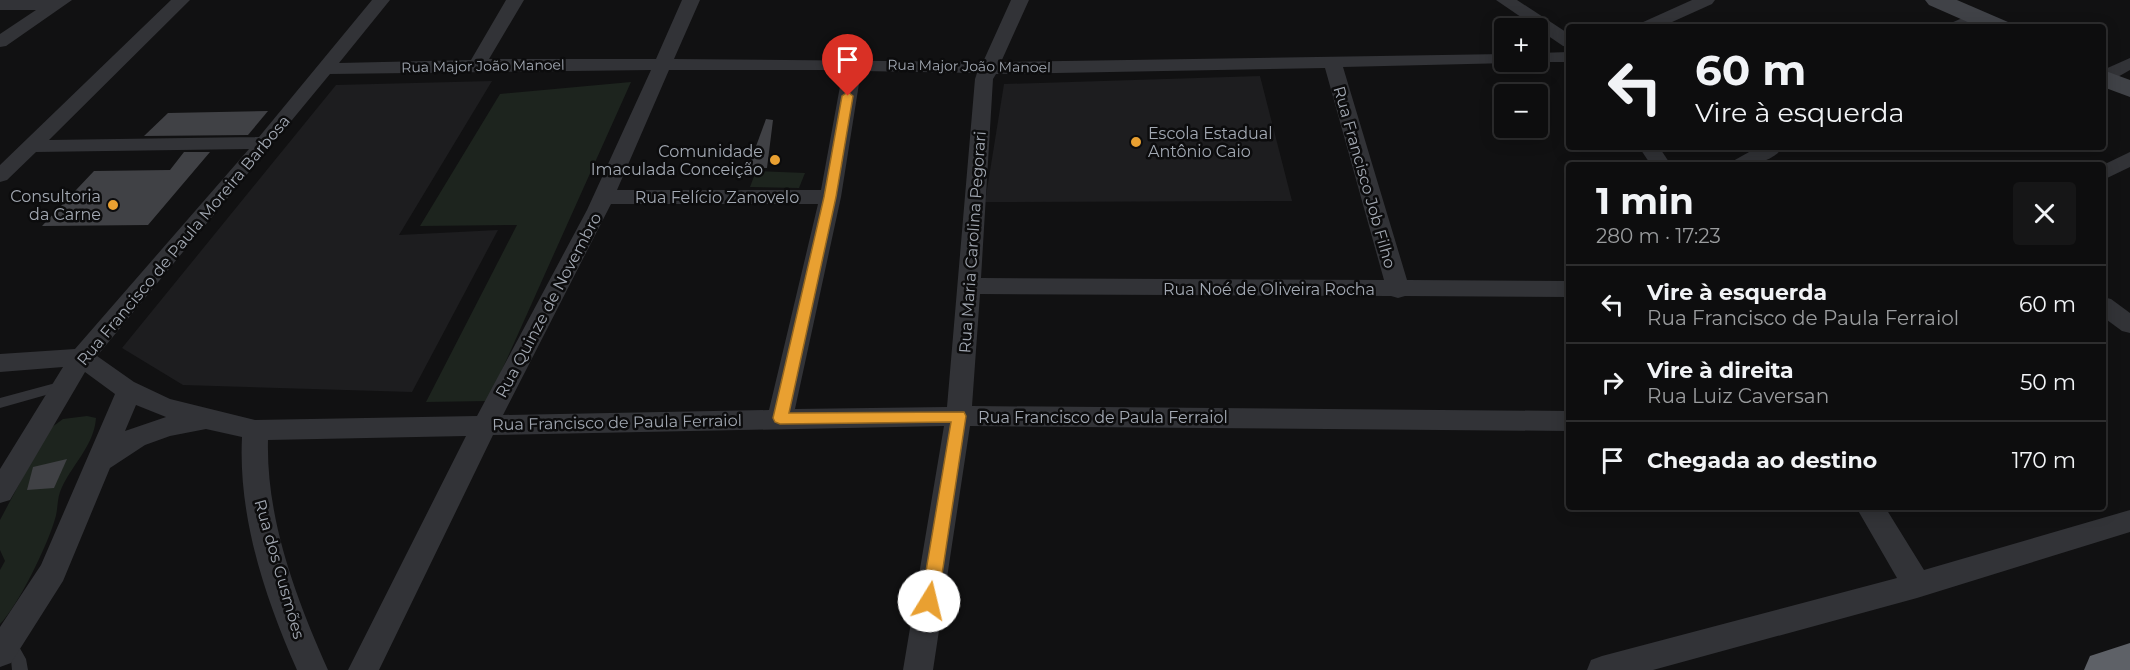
<!DOCTYPE html>
<html lang="pt">
<meta charset="utf-8">
<style>
:root{--surface:#0d0d0e;--page:#161617;--text:#f1f3f6;--muted:#9a9c9e;--line:#2d2d2e}
body{margin:0;font-family:Montserrat,sans-serif;background:var(--page);color:var(--text);height:100vh;display:flex;flex-direction:column;font-size:22px;white-space:nowrap}
*{box-sizing:border-box;margin:0}
p{font-size:20px;color:var(--muted)}
.icon{flex:none;width:33px;height:33px;fill:none;stroke:currentColor;stroke-width:2;stroke-linecap:round;stroke-linejoin:round}
.map{position:relative;flex:1;overflow:hidden}
.panel{position:absolute;left:1566px;top:162px;width:540px;height:348px;display:flex;flex-direction:column;background:var(--surface);border-radius:6px;box-shadow:0 3px 15px #0003,0 0 0 2px var(--line)}
.panel>*{flex:none}
.hud{position:absolute;left:1566px;top:24px;width:540px;height:126px;border-radius:6px;box-shadow:0 3px 15px #0003,0 0 0 2px var(--line);background:#0d0d0e;color:var(--text);overflow:hidden}
.fabs{position:absolute;left:1494px;top:18px;display:grid;gap:12px}
.fabs a{display:grid;place-items:center;width:54px;height:54px;border-radius:6px;background:var(--surface);box-shadow:0 3px 15px #0003,0 0 0 2px var(--line);font-size:30px}
.pin{position:absolute;display:grid;place-items:center;width:51px;height:51px;color:#fff;margin:-62px -26px;border-radius:50% 50% 50% 0;rotate:-45deg;box-shadow:0 0 6px #0007}
.pin .icon{rotate:45deg}
.me{position:absolute;width:66px;margin:-33px;rotate:9deg;stroke-linejoin:round;filter:drop-shadow(0 0 4px #0008)}
.turn{display:flex;align-items:center;gap:21px;height:126px;padding:0 30px;font-size:27px}
.turn .icon{width:78px;height:78px;stroke-width:2.5}
.turn b{display:block;font-size:42px;line-height:51px}
.round{display:grid;place-items:center;flex:none;width:63px;height:63px;border-radius:6px;background:var(--page)}
.headline{display:flex;align-items:center;justify-content:space-between;height:102px;padding:0 30px}
h1{font-size:36px;font-weight:700;line-height:45px}
ul{padding:0;list-style:none}
li{display:flex;align-items:center;gap:18px;height:78px;padding:0 30px;border-top:2px solid var(--line)}
li div{flex:1}
li b{display:block;font-size:22px}
li em{font-style:normal}
.map>svg:first-child{display:block}
</style>
<div class="map">
<svg width="2130" height="670" viewBox="0 0 2130 670">
<rect width="100%" height="100%" fill="#111112"/>
<g fill="#1d1d1f">
<path d="M1260,76L1292,201L985,202L1004,84Z"/>
<path d="M492,81L399,235L498,230L412,392L183,385L122,348L336,85Z"/>
</g>
<g fill="#1d241e">
<path d="M631,82L488,401L426,402L517,225L420,226L500,94Z"/>
<path d="M756,171L805,173L799,188L750,187Z"/>
<path d="M87,416L96,418C94,447 70,466 60,492C57,500 58,510 55,519C48,544 18,606 0,624V570L5,561L0,550V520L48,430L63,419Z"/>
</g>
<g fill="#404145">
<path d="M268,111L248,135L144,136L168,113Z"/>
<path d="M766,119L773,120L767,168H748Z"/>
<path d="M184,152H210L148,225L42,226L94,171L170,170Z"/>
<path d="M67,459L54,488L27,490L33,467Z"/>
</g>
<g fill="none" stroke-linecap="round" stroke-linejoin="round">
<g fill="#323337" fill-rule="evenodd">
<path d="M63,381L67,383L69,386L67,389L0,408V398Z"/>
<path d="M8,634L13,636L26,659L28,670H12L11,660L0,641L3,636Z"/>
</g>
<g fill="#323337" fill-rule="evenodd">
<path d="M0,0H72L6,46L0,47V34L36,10H0Z"/>
<path d="M171,0H190L49,140L259,137L372,0H390L339,63L471,60L506,0H524L489,59H656L682,0H700L674,59L983,62L1011,0H1029L1001,62L1504,54V62L1510,63L1343,67L1407,280L1569,281V297L1405,296L1398,298L1391,296L980,294L972,406L1569,411V431L970,426L933,670H903L944,426L493,435L379,670H348L466,436L268,440C266,519 296,598 328,670H297C265,598 238,517 242,437L206,429L170,436L145,445L110,468L63,581L11,663L0,667V627L41,565L115,394L85,372L10,500L0,503V469L63,367L0,372V354L75,349L249,149L36,152L7,180L0,182V165ZM1325,68L1384,280L981,278L993,79L996,74ZM651,70L587,210L477,416L255,420L170,399L134,382L97,356L330,74ZM669,70H843L821,190H617ZM861,71L977,73L975,79L947,407L795,409L841,197ZM611,204H818L769,410L503,415ZM136,405L166,417L125,431Z"/>
<path d="M1496,0H1517L1569,34V47L1563,46Z"/>
<path d="M1692,0H1715L1712,4L1661,27H1638L1641,23Z"/>
<path d="M1976,12L1982,13L1985,17C1975,29 1962,27 1948,27L1951,23Z"/>
<path d="M1569,52V62H1531H1538V53Z"/>
<path d="M2130,58V70L2116,78H2103V70Z"/>
<path d="M1639,147H1659L1671,165H1651Z"/>
<path d="M1758,147H1783C1771,164 1748,165 1730,165L1733,161Z"/>
<path d="M2130,152V167L2103,180V165Z"/>
<path d="M2103,297L2111,299L2130,313V333L2122,331L2103,317Z"/>
<path d="M1856,507H1885L1924,570L2130,510V532L1917,598L1653,670H1587L1591,660L1602,656L1897,578Z"/>
</g>
<g fill="#404247" fill-rule="evenodd">
<path d="M1925,0H1957L2008,22L2011,27H1979L1929,5Z"/>
<path d="M2103,70L2130,80V97L2103,87Z"/>
</g>
<path fill="#5e6167" fill-rule="evenodd" d="M2130,643V670H2084L2090,656Z"/>
</g>
<path fill="#e9a031" stroke="#976820" stroke-width="1.5" d="M848,92L853,96L836,197L789,413L964,412L966,416L938,601L935,606L929,608L923,606L921,601L951,422L780,424L775,422L773,418L824,197L842,96Z"/>
<g fill="#e9a031" stroke="#0c0c0d" stroke-width="2">
<circle cx="1136" cy="142" r="6"/>
<circle cx="775" cy="160" r="6"/>
<circle cx="113" cy="205" r="6"/>
</g>
<g text-anchor="middle" stroke-width="5" stroke-linejoin="round" paint-order="stroke">
<g font-size="14" fill="#a2a8b2" stroke="#0c0c0d">
<text transform="translate(483 66) rotate(-1)" y="5">Rua Major João Manoel</text>
<text transform="translate(969 66) rotate(1)" y="5">Rua Major João Manoel</text>
</g>
<g font-size="16" fill="#a2a8b2" stroke="#0c0c0d" text-anchor="end">
<text x="1148" y="139" text-anchor="start">Escola Estadual<tspan x="1148" dy="18">Antônio Caio</tspan></text>
<text x="763" y="157">Comunidade<tspan x="763" dy="18">Imaculada Conceição</tspan></text>
<text x="101" y="202">Consultoria<tspan x="101" dy="18">da Carne</tspan></text>
</g>
<g font-size="16" fill="#a2a8b2" stroke="#0c0c0d">
<text transform="translate(1365 177) rotate(74)" y="6">Rua Francisco Job Filho</text>
<text x="717" y="203">Rua Felício Zanovelo</text>
<text transform="translate(183 240) rotate(-50)" y="6">Rua Francisco de Paula Moreira Barbosa</text>
<text transform="translate(972 242) rotate(-86)" y="6">Rua Maria Carolina Pegorari</text>
<text x="1269" y="295">Rua Noé de Oliveira Rocha</text>
<text transform="translate(548 305) rotate(-62)" y="6">Rua Quinze de Novembro</text>
<text x="1103" y="423">Rua Francisco de Paula Ferraiol</text>
<text transform="translate(617 422) rotate(-1)" y="6">Rua Francisco de Paula Ferraiol</text>
<text transform="translate(280 569) rotate(74)" y="6">Rua dos Gusmões</text>
</g>
</g>
</svg>
<div class="fabs">
<a>+</a>
<a>−</a>
</div>
<div class="pin" style="left:848px;top:96px;background:#d93025"><svg class="icon" aria-label="arrive" viewBox="0 0 24 24"><path d="M6 21V4h12l-3 4 3 4H6"/></svg></div>
<svg class="me" style="left:929px;top:601px" viewBox="-20 -20 40 40"><circle r="19" fill="#fff"/><path d="M0-13L10 11 0 6-10 11z" fill="#e9a031"/></svg>
<div class="hud">
<div class="turn"><svg class="icon" aria-label="left" viewBox="0 0 24 24"><path d="M17 20v-9H6M10 6l-5 5 5 5"/></svg><div><b>60 m</b>Vire à esquerda</div></div>
</div>
<section class="panel">
<div class="headline"><div><h1>1 min</h1><p>280 m · 17:23</p></div><a class="round"><svg class="icon" aria-label="close" viewBox="0 0 24 24"><path d="M6 6l12 12M18 6L6 18"/></svg></a></div>
<ul>
<li><svg class="icon" aria-label="left" viewBox="0 0 24 24"><path d="M17 20v-9H6M10 6l-5 5 5 5"/></svg><div><b>Vire à esquerda</b><p>Rua Francisco de Paula Ferraiol</p></div><em>60 m</em></li>
<li><svg class="icon" aria-label="right" viewBox="0 0 24 24"><path d="M7 20v-9h11M14 6l5 5-5 5"/></svg><div><b>Vire à direita</b><p>Rua Luiz Caversan</p></div><em>50 m</em></li>
<li><svg class="icon" aria-label="arrive" viewBox="0 0 24 24"><path d="M6 21V4h12l-3 4 3 4H6"/></svg><div><b>Chegada ao destino</b></div><em>170 m</em></li>
</ul>
</section>
</div>
